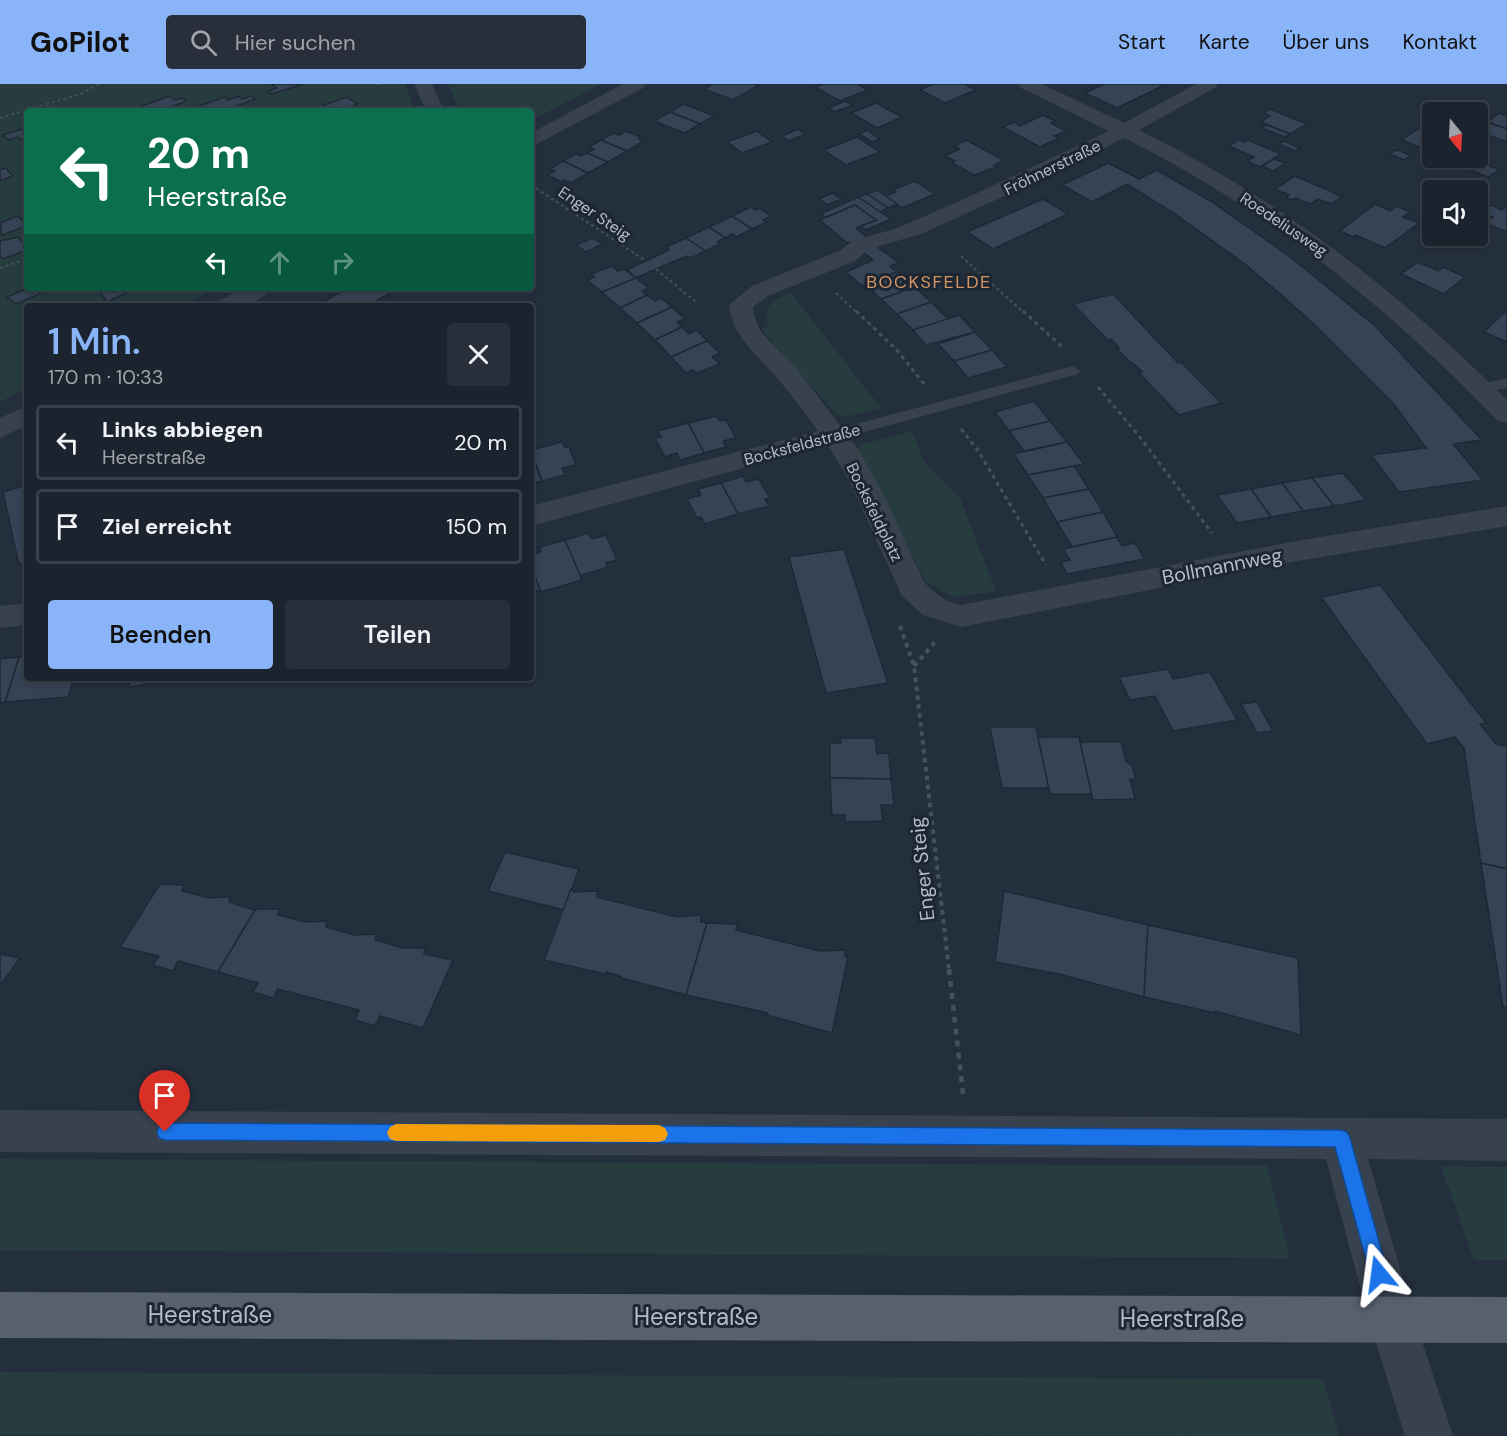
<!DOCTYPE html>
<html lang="de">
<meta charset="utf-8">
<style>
:root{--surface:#1b232e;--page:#282f3a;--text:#f1f3f6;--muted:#a0a4aa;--line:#39404a;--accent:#8ab4f8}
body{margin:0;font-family:"DM Sans",sans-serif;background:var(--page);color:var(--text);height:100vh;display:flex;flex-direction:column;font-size:22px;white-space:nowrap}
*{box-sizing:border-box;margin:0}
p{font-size:20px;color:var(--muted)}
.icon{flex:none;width:33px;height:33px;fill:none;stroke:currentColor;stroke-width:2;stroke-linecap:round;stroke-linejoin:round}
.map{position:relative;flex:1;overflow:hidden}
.drawer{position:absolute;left:24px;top:219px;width:510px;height:378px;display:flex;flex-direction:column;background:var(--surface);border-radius:6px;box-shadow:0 3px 9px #0003,0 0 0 2px var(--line)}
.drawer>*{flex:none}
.hud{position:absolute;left:24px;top:24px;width:510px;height:183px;border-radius:6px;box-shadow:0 3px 9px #0003,0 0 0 2px var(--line);background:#0b6e4f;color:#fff;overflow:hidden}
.needle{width:39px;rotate:162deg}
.fabs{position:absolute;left:1422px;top:18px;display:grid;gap:12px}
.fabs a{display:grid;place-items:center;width:66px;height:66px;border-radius:6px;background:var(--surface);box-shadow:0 3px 9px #0003,0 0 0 2px var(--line);font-size:30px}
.pin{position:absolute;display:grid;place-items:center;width:51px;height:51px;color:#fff;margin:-62px -26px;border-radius:50% 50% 50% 0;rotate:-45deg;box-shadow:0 0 6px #0007}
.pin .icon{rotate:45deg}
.me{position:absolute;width:66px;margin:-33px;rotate:344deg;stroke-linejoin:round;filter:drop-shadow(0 0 4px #0008)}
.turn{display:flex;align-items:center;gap:21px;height:126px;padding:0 24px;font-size:27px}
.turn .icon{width:78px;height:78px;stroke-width:2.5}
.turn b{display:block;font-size:42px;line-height:51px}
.lanes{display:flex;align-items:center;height:57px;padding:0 24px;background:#0003;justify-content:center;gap:30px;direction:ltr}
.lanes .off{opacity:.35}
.round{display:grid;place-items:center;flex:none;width:63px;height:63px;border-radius:6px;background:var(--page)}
.head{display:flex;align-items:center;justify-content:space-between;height:102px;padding:0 24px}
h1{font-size:36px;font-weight:600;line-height:45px;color:var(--accent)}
.action{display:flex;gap:12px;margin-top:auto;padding:12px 24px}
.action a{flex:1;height:69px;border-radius:6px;background:var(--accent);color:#111;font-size:24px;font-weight:600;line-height:69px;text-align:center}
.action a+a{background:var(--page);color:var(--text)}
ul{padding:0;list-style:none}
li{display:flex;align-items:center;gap:18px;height:75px;margin:0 12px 9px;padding:0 12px;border:3px solid var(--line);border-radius:6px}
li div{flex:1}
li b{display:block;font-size:22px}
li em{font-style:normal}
header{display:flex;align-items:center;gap:36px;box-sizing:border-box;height:84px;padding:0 30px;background:var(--accent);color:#111}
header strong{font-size:28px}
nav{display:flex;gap:33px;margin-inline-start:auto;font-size:21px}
.search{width:420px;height:54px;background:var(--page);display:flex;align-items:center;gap:15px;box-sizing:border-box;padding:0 21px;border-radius:6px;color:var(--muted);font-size:22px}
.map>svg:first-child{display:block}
</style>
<header>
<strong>GoPilot</strong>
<div class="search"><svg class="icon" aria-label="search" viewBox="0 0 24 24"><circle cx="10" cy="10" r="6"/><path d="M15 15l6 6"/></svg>Hier suchen</div>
<nav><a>Start</a><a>Karte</a><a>Über uns</a><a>Kontakt</a></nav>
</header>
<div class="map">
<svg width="1507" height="1352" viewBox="0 0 1507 1352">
<rect width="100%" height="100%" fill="#242f3e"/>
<g fill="#263c3f">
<path d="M0,0H405L415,27H27V204H216L182,222H27V304L0,318Z"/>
<path d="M448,0H601L531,37V27H460Z"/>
<path d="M791,209L881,324L849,332L837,331L767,252L761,244L768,242C764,219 771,218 791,209Z"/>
<path d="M912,347L924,378L959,412L996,507L953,513L926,498L857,365L863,360Z"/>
<path d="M0,1075L1267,1082L1290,1174L0,1166Z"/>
<path d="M1441,1082L1507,1083V1176H1474Z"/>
<path d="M0,1288L1323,1295L1339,1352L0,1350Z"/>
</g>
<g fill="#364354" stroke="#1f2835" stroke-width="1.5">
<path d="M271,0H303L272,10L268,7L277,4Z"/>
<path d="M707,0H756L759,1L733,16L704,5L710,2Z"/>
<path d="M824,0H857L868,6L840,17L815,3Z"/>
<path d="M933,0H965L976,6L945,19L920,6Z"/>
<path d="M1104,0H1166L1117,24L1085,9Z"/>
<path d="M169,12L175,16L182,14L186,17L161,27H137L134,25Z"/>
<path d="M238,12L242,15L251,12L255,15L223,27H206L199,22L225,13L228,16Z"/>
<path d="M347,13L358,20L341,27H328L321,22Z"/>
<path d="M845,17L853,21L835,28L828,24Z"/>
<path d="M876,19L902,33L877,44L851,29Z"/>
<path d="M684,20L714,32L700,40L670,28Z"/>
<path d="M1270,25L1307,40L1290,50L1261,38L1270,32L1263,29Z"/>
<path d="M670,28L700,40L685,49L654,37Z"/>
<path d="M1499,29L1507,32V45L1488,38Z"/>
<path d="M1043,31L1055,37L1051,39L1066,47L1054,52L1059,54L1040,63L1003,43L1014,38L1020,42Z"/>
<path d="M1478,35L1507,45V58L1478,47Z"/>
<path d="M1267,41L1290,50L1285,53L1261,44Z"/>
<path d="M1424,41L1432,44V68L1402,56Z"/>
<path d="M22,45L27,50V61L18,53L8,56L3,51Z"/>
<path d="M798,45L806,50L789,57L782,52Z"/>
<path d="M867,46L880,55L872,58L859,50Z"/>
<path d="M626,47L641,53L639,55L644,57L627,67L601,56L613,49L619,51Z"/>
<path d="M757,47L772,58L742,69L727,58Z"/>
<path d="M857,53L880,68L846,81L824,66Z"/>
<path d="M601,56L627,67L608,78L587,69L594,65L589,63Z"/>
<path d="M966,56L1004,76L994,81L997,83L974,91L952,79L955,77L945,72L960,65L954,62Z"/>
<path d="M1238,56L1244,58L1248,56L1281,70L1260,83L1247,77L1254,73L1229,62Z"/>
<path d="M1284,57L1300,64L1295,67L1279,60Z"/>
<path d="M1396,66L1401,67L1411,72L1404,76L1390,70Z"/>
<path d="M587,69L608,78L588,89L563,77L576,70L581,72Z"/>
<path d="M1467,74L1480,77L1466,85L1456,80Z"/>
<path d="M1274,75L1285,79L1273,87L1262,82Z"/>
<path d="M563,77L588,89L571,99L564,96L562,98L547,91L555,87L550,85Z"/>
<path d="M1481,78L1500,86L1488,93L1468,85Z"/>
<path d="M1108,79L1139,95L1157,86L1212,118L1289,172L1375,242L1482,356L1453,360L1483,396L1399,408L1371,371L1426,364L1393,319L1315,241L1278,208L1246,181L1174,129L1127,100L1092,118L1062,101Z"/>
<path d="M6,84L13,92L0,97V86Z"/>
<path d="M1295,92L1330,107L1342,113L1331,120L1318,115L1310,120L1296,114L1292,116L1286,113L1289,111L1275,105Z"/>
<path d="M915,97L935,110L902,124L886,112L896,108L892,106Z"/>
<path d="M877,106L886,112L897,120L888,124L867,110Z"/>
<path d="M832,109L842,115L828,121L819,115Z"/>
<path d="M867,110L888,124L879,128L858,113Z"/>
<path d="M858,113L891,135L866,146L861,142L876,136L855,121L826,133L820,130Z"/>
<path d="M1043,115L1068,130L993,165L967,148Z"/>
<path d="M1375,120L1390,127L1397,122L1410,128L1403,133L1419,139L1385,164L1356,151L1353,153L1340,147Z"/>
<path d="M855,121L876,136L856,144L875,161L861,166L849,158L847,159L820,136Z"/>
<path d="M1492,121L1502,126L1507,122V148L1485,139L1493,133L1482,129Z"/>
<path d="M751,123L755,126L759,124L771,132L763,136L767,138L752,145L732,132Z"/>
<path d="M18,132L27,142L2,151L0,139Z"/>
<path d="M732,132L752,145L736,153L732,150L725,154L709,143Z"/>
<path d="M709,143L725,154L717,158L720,160L705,167L686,154Z"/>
<path d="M18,153L27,163V166L3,175L0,172V157Z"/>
<path d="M593,154L603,160L586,168L576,161Z"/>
<path d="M686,154L705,167L691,174L687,172L677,176L636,194L627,186L667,167L669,165L666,163Z"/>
<path d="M875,161L899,179L890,182L897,188L862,202L846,188L873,176L861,166Z"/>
<path d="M1418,178L1438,187L1443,183L1465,193L1444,210L1401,190Z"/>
<path d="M612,182L618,187L624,185L636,194L602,208L587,196L594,193L591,190Z"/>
<path d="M897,188L915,203L881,215L865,200Z"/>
<path d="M636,194L649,204L642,207L647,211L620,224L602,208Z"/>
<path d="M915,203L931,218L897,230L881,215Z"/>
<path d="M28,204H37L42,209L16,220L7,213Z"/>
<path d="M97,204H136L107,218Z"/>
<path d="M348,204H398L368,222H316Z"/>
<path d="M1113,210L1178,279L1181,278L1221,319L1179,331L1139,289L1142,288L1133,279H1131L1117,265L1119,264L1111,255L1108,256L1073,220Z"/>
<path d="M647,211L655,217L661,214L672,223L637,239L620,224Z"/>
<path d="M931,218L948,235L913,246L897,230Z"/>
<path d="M672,223L685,235L677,238L682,243L655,256L637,239Z"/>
<path d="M1507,226V258L1484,248Z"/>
<path d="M959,231L975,248L926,261L913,246Z"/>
<path d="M682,243L689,250L697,246L707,257L671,273L655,256Z"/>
<path d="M975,248L992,266L954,277L938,260Z"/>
<path d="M707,257L720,269L712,273L720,280L697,289L693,286L686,289L671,273Z"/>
<path d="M992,266L1007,283L968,294L954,277Z"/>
<path d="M1034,317L1050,337L1009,347L995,328Z"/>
<path d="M716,332L720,337L726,336L736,354L723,357L726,363L704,369L688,339Z"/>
<path d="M1050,337L1067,358L1024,367L1009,347Z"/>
<path d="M688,339L704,369L680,376L677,369L665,373L655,354L661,353L658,347Z"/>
<path d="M562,358L565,364L569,363L576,381L562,384L565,391L542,397L531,366Z"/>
<path d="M1067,358L1084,380L1028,391L1014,370Z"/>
<path d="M531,371L542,397L531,400Z"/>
<path d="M1074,382L1089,405L1043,414L1028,391Z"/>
<path d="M1343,389L1366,416L1334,422L1312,394Z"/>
<path d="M743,392L746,398L759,395L770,414L765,415L769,422L738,430L721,399Z"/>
<path d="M1312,394L1334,422L1303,427L1282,399Z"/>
<path d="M721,399L738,430L705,440L701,433L697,434L687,415L701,411L698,405Z"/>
<path d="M1282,399L1303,427L1271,433L1251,405Z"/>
<path d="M27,401V478L19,481L3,408Z"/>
<path d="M1089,405L1103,428L1057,438L1043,414Z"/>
<path d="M1251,405L1271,433L1237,439L1217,411Z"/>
<path d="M1103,428L1117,453L1072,463L1057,438Z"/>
<path d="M588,449L592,455L606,451L617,476L606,479L608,483L579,492L565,456Z"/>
<path d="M1117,453L1122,462L1135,459L1145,475L1067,490L1061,478L1070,476L1063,465Z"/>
<path d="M565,456L582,496L541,508L531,482V471L541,468L540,463Z"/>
<path d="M844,465L888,599L826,609L789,473Z"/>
<path d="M531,482L540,506L531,508Z"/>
<path d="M1380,501L1486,639L1480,640L1496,660L1507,662V785L1481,779L1464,664L1455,653L1427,660L1321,513Z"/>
<path d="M27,572V594H74L68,613L5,618L19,573Z"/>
<path d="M19,573L5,618L0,619V575Z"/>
<path d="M1168,585L1173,595L1210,588L1237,636L1173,647L1155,612L1130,616L1119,593Z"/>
<path d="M124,594H170V596L130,603V595L124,596Z"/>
<path d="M1257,618L1273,647L1257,649L1241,620Z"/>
<path d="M990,643H1036L1049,704H1002Z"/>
<path d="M1038,653H1079L1092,710H1050Z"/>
<path d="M840,654H875L877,670L889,669L891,695L830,694V659H841Z"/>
<path d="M1080,658H1121L1126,678L1131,680L1135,691L1134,696L1130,695L1135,715L1093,716Z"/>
<path d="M830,694L891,695L894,721H881L883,737L845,738V731H832Z"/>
<path d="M505,768L579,785L564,826L488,807Z"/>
<path d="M1481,779L1507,785V924L1503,923Z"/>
<path d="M160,800L184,801L182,807L209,814L230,813L229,818L255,826L218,888L178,877L173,887L153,881L159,872L120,863Z"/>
<path d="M571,805L574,808L598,807L597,813L677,833L701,831V838L707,839L686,911L621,894V892L606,888L605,890L544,876Z"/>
<path d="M1004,807L1148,841L1144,913L1059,890L995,878Z"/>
<path d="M258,825H279L278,831L305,838L327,837L326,843L354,851L376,850L375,856L403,864H425L424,870L453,876L423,944L380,932L375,942L355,936L359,926L278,905L273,914L253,908L258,899L218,888L255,826Z"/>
<path d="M707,839L737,840L736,846L820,867L845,866V872L848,873L832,949L767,931L768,929L686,911Z"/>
<path d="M1148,841L1298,874L1301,951L1215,927V929L1144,913Z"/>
<path d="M0,870L20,874L0,902Z"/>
</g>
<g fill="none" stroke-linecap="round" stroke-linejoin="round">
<g stroke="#3f5557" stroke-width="2" stroke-dasharray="3 3" stroke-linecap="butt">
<path d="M376,0H383"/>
<path d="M0,34L81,10L99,0"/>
<path d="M531,101L646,177"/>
<path d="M961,172L1024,229"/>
<path d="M0,184L27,175"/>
<path d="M656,185L697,219"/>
<path d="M836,209L857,229"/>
</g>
<g stroke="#3f5557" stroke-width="3" stroke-dasharray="4 4" stroke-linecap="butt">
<path d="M856,227L896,265L924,300"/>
<path d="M1023,227L1062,263"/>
<path d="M1098,303L1139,352L1212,449"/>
<path d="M961,345L977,365L1046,481"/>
</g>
<g stroke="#3f5557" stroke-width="4" stroke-dasharray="4.5 4.5" stroke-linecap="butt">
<path d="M900,542L914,582L949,886"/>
<path d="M914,582L936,557"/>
</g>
<path stroke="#3f5557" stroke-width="4.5" stroke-dasharray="6 6" stroke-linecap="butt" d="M949,885L963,1010"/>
<g fill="#38414e" fill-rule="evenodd">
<path d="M1073,282L1080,287L1078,290L835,356L827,351L830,347Z"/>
<path d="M1507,294V304L1482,309L1475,304L1477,301Z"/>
</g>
<g fill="#38414e" fill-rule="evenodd">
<path d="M414,0H432L444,27H426Z"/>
<path d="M623,0H646L643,4L531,63V49Z"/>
<path d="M1018,0H1042L1124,39L1196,0H1218L1215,4L1139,46C1278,114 1398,207 1507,316V339L1498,337C1388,223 1267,125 1124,54L1046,93L921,150L869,165L855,177L768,212L753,223L754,232L761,248L797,285L858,365L885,413L924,498C934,509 945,518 961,521L1291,458L1507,422V442L1291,478L961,543L923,531L902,512L850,398L828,361L531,442V422L818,347C805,329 792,311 777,294C758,271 732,253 729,221L752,202L839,167L854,156L895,145L962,116L1109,47L1021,4Z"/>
<path d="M243,204H271C259,222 235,222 215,222L219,217Z"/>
<path d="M27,322V341L0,354V334Z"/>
<path d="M27,519V541L0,544V522Z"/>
<path d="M0,1026L1507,1035V1077L1368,1075L1415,1236L1453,1352H1405L1369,1236L1326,1075L0,1068Z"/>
</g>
<path fill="#56606e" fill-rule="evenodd" d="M0,1208L1507,1213V1259L0,1254Z"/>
</g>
<path fill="#1a73e8" stroke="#114b97" stroke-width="1.5" d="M165,1039L1341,1046L1347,1048L1350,1054L1388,1190L1385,1197L1379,1200L1372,1197L1335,1063L165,1056L159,1054L157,1048L159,1042Z"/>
<path fill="#f59e0b" d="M396,1040L659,1041L665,1044L668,1050L665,1056L659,1058L396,1057L390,1055L387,1049L390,1043Z"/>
<g text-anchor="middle" stroke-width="6" stroke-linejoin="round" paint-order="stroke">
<g font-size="16" fill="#b4bcc9" stroke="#1d2633">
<text transform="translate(1052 83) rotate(-26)" y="6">Fröhnerstraße</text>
<text transform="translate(595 129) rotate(34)" y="6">Enger Steig</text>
<text transform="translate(1284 140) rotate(34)" y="6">Roedeliusweg</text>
<text transform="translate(802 360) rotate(-15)" y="6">Bocksfeldstraße</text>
<text transform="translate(875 428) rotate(64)" y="6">Bocksfeldplatz</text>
</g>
<g font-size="18" letter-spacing="1.5" fill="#d59563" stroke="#1d2633">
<text x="929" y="204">BOCKSFELDE</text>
</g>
<g font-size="20" fill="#b4bcc9" stroke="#1d2633">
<text transform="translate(1222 482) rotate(-11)" y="7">Bollmannweg</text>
<text transform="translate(922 785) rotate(-96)" y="7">Enger Steig</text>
</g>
<g font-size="24" fill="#b4bcc9" stroke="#1d2633">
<text x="210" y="1239">Heerstraße</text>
<text x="696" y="1241">Heerstraße</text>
<text x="1182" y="1243">Heerstraße</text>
</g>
</g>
</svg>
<div class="fabs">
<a><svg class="needle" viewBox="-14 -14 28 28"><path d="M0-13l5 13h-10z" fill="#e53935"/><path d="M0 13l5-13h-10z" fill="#a0a4aa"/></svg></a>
<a><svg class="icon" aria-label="sound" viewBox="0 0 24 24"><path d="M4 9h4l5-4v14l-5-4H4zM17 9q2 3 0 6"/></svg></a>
</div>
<div class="pin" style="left:165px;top:1048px;background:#d93025"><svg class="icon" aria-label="arrive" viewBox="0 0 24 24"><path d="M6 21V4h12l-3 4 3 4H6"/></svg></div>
<svg class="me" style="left:1379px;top:1190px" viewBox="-20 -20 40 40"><path d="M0-17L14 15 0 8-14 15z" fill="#1a73e8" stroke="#fff" stroke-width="4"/></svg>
<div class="hud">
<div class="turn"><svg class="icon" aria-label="left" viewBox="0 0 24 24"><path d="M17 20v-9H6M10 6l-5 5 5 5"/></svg><div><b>20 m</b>Heerstraße</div></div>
<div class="lanes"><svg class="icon" aria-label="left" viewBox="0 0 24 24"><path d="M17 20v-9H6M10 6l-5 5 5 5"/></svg><svg class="icon off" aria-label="ahead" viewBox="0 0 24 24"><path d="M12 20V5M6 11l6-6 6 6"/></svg><svg class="icon off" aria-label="right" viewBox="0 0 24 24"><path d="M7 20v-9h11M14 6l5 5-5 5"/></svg></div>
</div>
<section class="drawer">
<div class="head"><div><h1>1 Min.</h1><p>170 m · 10:33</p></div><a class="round"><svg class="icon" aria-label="close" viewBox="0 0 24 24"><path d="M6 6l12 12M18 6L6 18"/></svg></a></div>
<ul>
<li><svg class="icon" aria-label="left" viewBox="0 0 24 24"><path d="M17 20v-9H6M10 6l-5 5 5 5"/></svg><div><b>Links abbiegen</b><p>Heerstraße</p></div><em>20 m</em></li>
<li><svg class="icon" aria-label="arrive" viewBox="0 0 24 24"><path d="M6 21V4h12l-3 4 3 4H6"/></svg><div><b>Ziel erreicht</b></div><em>150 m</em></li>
</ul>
<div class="action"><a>Beenden</a><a>Teilen</a></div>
</section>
</div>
